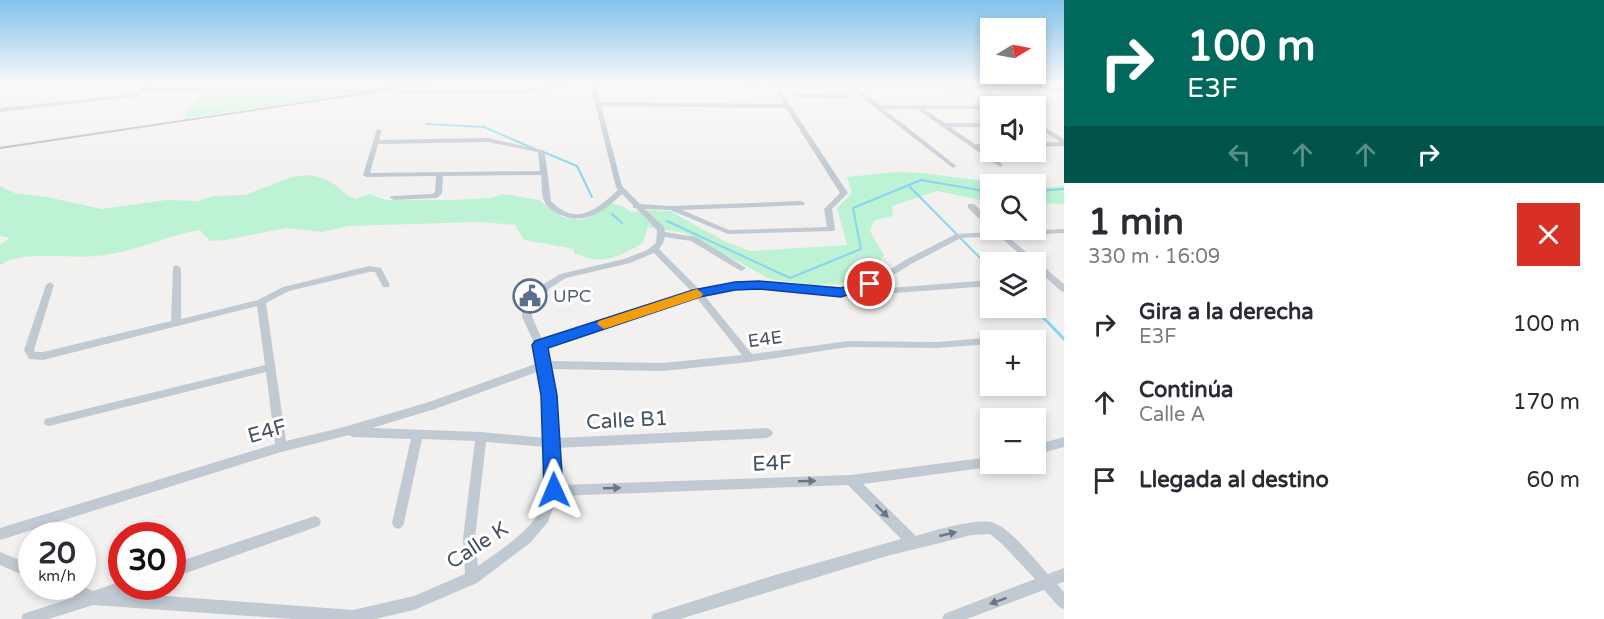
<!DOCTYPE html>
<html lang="es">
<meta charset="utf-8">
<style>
:root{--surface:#fff;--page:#f7f7f7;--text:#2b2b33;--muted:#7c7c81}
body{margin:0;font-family:"Varela Round",sans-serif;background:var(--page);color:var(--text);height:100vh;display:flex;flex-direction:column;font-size:22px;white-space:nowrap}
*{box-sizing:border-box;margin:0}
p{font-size:20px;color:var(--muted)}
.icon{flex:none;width:33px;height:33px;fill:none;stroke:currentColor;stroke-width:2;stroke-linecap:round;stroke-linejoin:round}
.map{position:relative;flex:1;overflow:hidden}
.details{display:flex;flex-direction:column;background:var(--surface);width:540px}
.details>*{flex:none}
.top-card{background:#00695c;color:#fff;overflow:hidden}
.needle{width:39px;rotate:80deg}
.tools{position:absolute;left:980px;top:18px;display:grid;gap:12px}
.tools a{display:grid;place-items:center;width:66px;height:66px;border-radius:0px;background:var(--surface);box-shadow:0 3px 9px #0003;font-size:30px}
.speed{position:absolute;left:18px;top:522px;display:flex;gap:12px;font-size:30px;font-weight:700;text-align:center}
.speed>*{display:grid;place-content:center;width:78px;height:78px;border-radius:50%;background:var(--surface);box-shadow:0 3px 9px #0003;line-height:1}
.speed small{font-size:15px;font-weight:400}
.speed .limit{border:9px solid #d22;background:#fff;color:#111}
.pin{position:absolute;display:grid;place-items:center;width:51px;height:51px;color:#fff;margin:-26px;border:3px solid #fff;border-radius:50%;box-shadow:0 2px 6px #0007}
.me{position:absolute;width:66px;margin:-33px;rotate:359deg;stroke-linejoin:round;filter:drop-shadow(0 0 4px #0008)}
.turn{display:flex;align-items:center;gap:21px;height:126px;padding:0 24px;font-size:27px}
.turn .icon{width:78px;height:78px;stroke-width:2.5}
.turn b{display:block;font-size:42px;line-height:51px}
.lanes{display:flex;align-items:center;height:57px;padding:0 24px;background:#0003;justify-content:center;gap:30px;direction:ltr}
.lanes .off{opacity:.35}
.round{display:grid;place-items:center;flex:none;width:63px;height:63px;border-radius:0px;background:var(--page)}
.overview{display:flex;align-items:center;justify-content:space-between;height:102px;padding:0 24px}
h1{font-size:36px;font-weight:700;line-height:45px}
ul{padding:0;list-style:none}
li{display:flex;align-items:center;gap:18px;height:78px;padding:0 24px}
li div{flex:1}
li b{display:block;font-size:22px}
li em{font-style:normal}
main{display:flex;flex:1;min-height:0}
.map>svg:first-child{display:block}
</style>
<main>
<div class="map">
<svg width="1064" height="619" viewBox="0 0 1064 619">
<rect width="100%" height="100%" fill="#f3f1f0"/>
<g fill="#bef2d5">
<path d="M204,93H357L187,118L185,112Z"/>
<path d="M895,172L922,173L1008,184H990V202L937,191L892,206L893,216L875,220L870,231L884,255L871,276L839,284L810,285L770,279L685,233L648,227L643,243C614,258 606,266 574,253V249L524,240L515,225L478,222L349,226L322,232L286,228L226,240L210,241L200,230C165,236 133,253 96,256C71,259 19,250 0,265V244L10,238L0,236V186L15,193L47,197L102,209L166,200L197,201L215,196L245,195L292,177L310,175L325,179L337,186L348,196L356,199L369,194L386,200H450L491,198L503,194L539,200L563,217L580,220L590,217L611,203L622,206L632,212L647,210L670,211L726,242L750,251L847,245L837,208L852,193L847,177Z"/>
<path d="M1064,186V204L1035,203V188Z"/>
</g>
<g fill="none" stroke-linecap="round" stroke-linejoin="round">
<g stroke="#89d5f0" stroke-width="2">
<path d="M426,124L484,127L535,149"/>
<path d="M541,151L577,166L592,197"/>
<path d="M909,186L990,268"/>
<path d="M1035,191L1064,189"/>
<path d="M612,214L622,223"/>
<path d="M667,221L790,278L861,249L853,208L921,180L990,192"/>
</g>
<path stroke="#89d5f0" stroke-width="3" d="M1034,308L1064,339"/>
<g fill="#c1cad3" fill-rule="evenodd">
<path d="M404,84H419L363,93L145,91L134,97L0,112V108L133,94L147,85L149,87L363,89Z"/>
<path d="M429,84H444L419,89L416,87Z"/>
<path d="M567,84H584L523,93L397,94L394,92L397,90L523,89Z"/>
<path d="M590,84H596L600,102L784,104L773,87L676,86L674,84H811L1064,87V91L987,90L1011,106H1006L981,89L857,88L880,105L992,106H990V109H924L945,123H990V127H950L975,144H990V148H980L1002,164L1003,165L1000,167L917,109H884L955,165L956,166L953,168L875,108L851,88L778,87L848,193L832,209L835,229L834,231L728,234L670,210L645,209L664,227L665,232L696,237L746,268L742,271L739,270L691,241L665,237L663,243L659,249L700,290L735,283L759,282L841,290L871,281L907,259L956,234L994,232V230H1000L1002,232L1064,229V233L1007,236L1064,284V292L1061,291L1035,268V262H1029L999,236L961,238L913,263L877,285L864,290L990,280V286L855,296L851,293L841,296L759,288L735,289L704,295L752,354L848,341L937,342L1034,334L1037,335L1039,337L1037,339L990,340V344L937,348L848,347L750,362L663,371L549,369L554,395L557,438L767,428L771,430L773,433L771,436L767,438L557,448L560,485L851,475L990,457V464H995L990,467L863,484L916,536C933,531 978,517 994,523C1011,529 1035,560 1048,574L1064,568V582L1057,584L1064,592V609L1059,607L1044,590L967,619H942L944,614L1035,579L1002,544L990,534L972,535L887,556L680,619H651L653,614L775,575L901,539L848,485L558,496L548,522L530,543L477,583L414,610L375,619H293L93,605L49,619H21L23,614L75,597L62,591L60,586H82L93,591L122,581V586H135L133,591L127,593L353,610L414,596L465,574L463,538L475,441L422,439L404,523L402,527L398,529L394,527L392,523L411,439L353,437L349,435L281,452L0,540V528L275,444L266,372L49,426L45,425L44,422L45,419L49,418L265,365L257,306L43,360L29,359L24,350L46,285L50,282L54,285L34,350L35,352H43L171,321L173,268L174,266L177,265L181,268V319L258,300L283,287L369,266L381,268L390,285L389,287H383L375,272H369L289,291L266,303L286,441L344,427L429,402L538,363L535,345L522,317V312L544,284L560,274L624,259L647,250L656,243L657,230L636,208H633V205L622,194C606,209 587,225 564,216C557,214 549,209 545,203C541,196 542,183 541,175L443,176L442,193L437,198L394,200L390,198L391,196L432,194L435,192L436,176L366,177L363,175L377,129L382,130L379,140L488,138L542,150L545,154L551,201C576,227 596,210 618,190L616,187ZM601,106L786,108L840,193L824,209L827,227L729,230L682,210L804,205L805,203L801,201L671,206L640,204L622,186ZM488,142L538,152L540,171L370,173L378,144ZM654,253L692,292L543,341L532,317V312L550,288L566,278L630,263ZM696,297L742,355L663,363L548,361L545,347ZM540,371L544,395L546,438L481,432L372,428L435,409ZM486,442L546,447C547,461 549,475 548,489C545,523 503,548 478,566L475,538Z"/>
<path d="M798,94L847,95L850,97L847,99L796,97L795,96Z"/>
<path d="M1035,121L1064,139V146L1035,147V143L1060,142L1035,126Z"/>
<path d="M968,204H974L990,220V226H987L968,208Z"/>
<path d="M1064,437V447L1035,455V445Z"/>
<path d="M315,516L319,518L321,522L319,526L172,578V564Z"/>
<path d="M0,552L32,565V579L0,565Z"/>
</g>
<path stroke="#b2b5bb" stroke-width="2" d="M0,148L428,84"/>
</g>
<defs><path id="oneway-solid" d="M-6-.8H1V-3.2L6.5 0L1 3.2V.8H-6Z" transform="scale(1.5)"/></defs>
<g fill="#6c7682">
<use href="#oneway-solid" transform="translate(807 481) rotate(-2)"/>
<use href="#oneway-solid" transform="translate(612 488) rotate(-2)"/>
<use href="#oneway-solid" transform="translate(882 511) rotate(45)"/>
<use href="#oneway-solid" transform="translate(948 534) rotate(-13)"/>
<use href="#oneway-solid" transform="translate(998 601) rotate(160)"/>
</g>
<linearGradient id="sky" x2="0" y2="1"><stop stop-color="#82c1eb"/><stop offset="0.49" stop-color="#faf9f8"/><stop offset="1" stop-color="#faf9f8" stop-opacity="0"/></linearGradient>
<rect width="1064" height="171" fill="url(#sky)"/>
<path fill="#1165ec" stroke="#0b4299" stroke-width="1.5" d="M870,280L875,281L877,284L875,287L841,297L759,289L735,290L700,297L548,348L557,395L563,490L560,496L554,499L547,496L544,490L541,395L532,345L535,341L693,290L735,282L759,281L841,288Z"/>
<path fill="#f59e0b" d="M697,289L703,294L701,297L604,329L597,324L599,321Z"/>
<defs>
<g id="civic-ring" transform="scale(1.725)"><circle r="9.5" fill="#fff" stroke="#5c6f8a" stroke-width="1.5"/><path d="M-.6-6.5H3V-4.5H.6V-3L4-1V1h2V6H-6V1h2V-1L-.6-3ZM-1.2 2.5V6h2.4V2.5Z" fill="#5c6f8a"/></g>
</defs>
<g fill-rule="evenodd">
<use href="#civic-ring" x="530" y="296"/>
</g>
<g text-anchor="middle" stroke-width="6" stroke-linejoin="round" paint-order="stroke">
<g font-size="18" fill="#4e5e75" stroke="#fff" text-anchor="start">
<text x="553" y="302">UPC</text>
</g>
<g font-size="18" fill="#47525f" stroke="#fff">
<text transform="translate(765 339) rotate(-8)" y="6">E4E</text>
</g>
<g font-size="21" fill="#47525f" stroke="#fff">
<text transform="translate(627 420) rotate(-3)" y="7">Calle B1</text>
<text transform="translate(267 431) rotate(-16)" y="7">E4F</text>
<text transform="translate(772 463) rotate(-2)" y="7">E4F</text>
<text transform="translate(477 545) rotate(-33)" y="7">Calle K</text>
</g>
</g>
</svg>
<div class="tools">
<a><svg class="needle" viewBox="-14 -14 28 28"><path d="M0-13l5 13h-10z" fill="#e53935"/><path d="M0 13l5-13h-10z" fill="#7c7c81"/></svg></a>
<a><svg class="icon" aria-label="sound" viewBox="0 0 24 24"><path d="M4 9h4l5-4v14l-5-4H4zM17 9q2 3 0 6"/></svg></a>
<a><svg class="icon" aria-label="search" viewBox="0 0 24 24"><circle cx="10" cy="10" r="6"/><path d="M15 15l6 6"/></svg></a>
<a><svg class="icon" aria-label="layers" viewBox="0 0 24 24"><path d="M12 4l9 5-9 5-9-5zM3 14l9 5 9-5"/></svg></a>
<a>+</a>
<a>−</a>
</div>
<div class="speed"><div>20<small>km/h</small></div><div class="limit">30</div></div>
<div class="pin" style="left:870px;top:284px;background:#d93025"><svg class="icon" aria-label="arrive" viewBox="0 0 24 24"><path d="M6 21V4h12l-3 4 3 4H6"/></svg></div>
<svg class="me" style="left:554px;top:490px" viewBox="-20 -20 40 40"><path d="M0-17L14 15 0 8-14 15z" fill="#1165ec" stroke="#fff" stroke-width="4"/></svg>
</div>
<section class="details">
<div class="top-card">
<div class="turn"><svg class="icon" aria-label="right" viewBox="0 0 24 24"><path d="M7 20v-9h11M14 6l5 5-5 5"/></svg><div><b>100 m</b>E3F</div></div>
<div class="lanes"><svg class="icon off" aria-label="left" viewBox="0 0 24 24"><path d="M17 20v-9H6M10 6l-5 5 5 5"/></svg><svg class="icon off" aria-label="ahead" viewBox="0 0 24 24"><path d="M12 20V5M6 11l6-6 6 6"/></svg><svg class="icon off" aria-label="ahead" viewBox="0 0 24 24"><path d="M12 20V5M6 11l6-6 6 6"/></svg><svg class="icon" aria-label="right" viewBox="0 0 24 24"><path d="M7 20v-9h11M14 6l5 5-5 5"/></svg></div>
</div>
<div class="overview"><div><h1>1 min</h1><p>330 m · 16:09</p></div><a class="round" style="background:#d93025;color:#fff"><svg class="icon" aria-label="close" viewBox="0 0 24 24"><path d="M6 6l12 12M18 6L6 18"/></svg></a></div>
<ul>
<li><svg class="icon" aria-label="right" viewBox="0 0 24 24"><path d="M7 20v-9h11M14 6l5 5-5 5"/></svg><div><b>Gira a la derecha</b><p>E3F</p></div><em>100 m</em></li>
<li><svg class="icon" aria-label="ahead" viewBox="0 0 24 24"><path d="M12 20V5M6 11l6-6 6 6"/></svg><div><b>Continúa</b><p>Calle A</p></div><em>170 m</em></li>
<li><svg class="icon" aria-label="arrive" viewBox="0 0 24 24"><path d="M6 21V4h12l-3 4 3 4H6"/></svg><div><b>Llegada al destino</b></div><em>60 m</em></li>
</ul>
</section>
</main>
